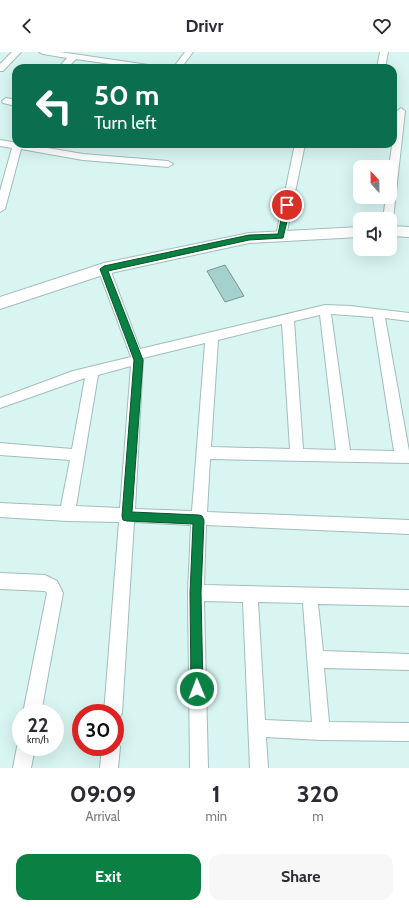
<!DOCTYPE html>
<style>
:root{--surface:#fff;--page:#f7f7f7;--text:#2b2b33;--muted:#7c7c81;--accent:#0b8043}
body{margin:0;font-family:Cabin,sans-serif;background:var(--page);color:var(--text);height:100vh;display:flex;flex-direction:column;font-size:15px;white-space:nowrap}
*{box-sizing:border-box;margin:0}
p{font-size:13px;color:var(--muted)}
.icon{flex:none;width:22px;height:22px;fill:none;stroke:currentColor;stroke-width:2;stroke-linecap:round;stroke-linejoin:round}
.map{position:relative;height:716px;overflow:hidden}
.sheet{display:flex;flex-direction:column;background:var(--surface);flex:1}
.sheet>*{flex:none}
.guide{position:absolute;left:12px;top:12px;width:385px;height:84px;border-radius:12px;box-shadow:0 4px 16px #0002;background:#0b6e4f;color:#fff;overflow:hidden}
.needle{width:26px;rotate:338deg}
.tools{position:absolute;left:353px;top:108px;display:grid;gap:8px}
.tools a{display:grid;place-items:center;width:44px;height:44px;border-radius:8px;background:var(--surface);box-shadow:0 4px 16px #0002;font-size:20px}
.speed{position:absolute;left:12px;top:652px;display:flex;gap:8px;font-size:20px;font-weight:700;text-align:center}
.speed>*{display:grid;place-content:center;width:52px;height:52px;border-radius:50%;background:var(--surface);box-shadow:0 4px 16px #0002;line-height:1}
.speed small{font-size:10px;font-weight:400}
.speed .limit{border:6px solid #d22;background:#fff;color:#111}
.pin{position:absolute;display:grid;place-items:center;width:34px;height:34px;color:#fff;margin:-17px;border:2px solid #fff;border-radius:50%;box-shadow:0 1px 4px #0007}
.me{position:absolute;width:44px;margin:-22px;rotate:359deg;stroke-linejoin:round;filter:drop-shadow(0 0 3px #0008)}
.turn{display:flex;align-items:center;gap:14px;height:84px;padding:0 16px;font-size:18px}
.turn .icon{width:52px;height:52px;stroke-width:2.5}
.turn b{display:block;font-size:28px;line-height:34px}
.eta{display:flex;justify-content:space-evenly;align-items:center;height:68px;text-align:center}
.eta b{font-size:24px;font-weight:800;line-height:28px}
.button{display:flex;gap:8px;margin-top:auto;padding:8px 16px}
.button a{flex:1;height:46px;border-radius:12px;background:var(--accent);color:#fff;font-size:16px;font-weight:800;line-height:46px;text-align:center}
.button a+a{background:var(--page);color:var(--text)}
header{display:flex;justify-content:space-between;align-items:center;height:52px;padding:0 16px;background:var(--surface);font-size:18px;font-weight:800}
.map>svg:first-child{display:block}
</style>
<header><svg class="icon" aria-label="back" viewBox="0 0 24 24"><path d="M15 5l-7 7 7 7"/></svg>Drivr<svg class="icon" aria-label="heart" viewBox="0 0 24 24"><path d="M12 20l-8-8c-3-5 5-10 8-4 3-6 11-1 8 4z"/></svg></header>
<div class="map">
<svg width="409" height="716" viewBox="0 0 409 716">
<rect width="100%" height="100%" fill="#d8f5f2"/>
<path fill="#a4d1cd" stroke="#7a9592" d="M225,213L244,244L225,250L207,219Z"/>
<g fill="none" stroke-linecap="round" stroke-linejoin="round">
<g stroke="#a2bdbb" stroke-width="2">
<g id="minor">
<path d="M12,0H21L3,19H0V12Z"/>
<path d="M39,0H60L155,14L159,16H138L76,7L67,16H58L67,6L43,2Z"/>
<path d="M185,0H193L181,16H173Z"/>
<path d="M380,0H388L385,16H377Z"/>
<path d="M6,46L16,48V54L3,51L2,49Z"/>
<path d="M401,56L405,59L393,167L390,170V167H383L386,145H390L389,115L397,59Z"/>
<path d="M0,88L83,102L168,109L173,112L168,115L83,108L21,97L5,157L0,160V139L12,96L0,94Z"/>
<path d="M295,92H305L286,184L285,187H277L276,184Z"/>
<path d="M104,213L108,214L110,217L140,297L325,253L350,254L409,261V269L385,266L409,399V411L210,407L207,460L409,468V482L206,473L204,533L409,538V554L318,552L323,599L409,602V618L324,616L329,670L409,671V689L321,688L266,685L268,716H250L243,550L204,549L208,716H190L188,541L191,473L134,470L122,661L119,667L115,669V661H104L119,470L67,469L0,465V451L61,454L70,408L0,403V391L72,397L85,326L0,356V346L73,319L131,305L98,217L100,214ZM331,262L373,265L394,399L350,398ZM320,263L336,398L303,397L294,269ZM282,272L290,397L211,395L218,288ZM205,291L192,459L135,457L143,306ZM131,314L120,456L76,454L98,323ZM258,550L303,551L312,670L265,668Z"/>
<path d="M0,521L45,523L57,529L63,541L41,661H23L47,541L45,539L0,537Z"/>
<path d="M21,688V695H35L31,716H13L17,695Z"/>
<path d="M115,688L117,689L120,695L118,716H100L102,695H115Z"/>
</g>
</g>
<g stroke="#a2bdbb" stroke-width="2">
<g id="secondary">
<path d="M390,174L409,175V185L390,184Z"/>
<path d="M360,175V185L249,191L106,222L0,257V245L104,211L249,181Z"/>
</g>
</g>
<use href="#minor" fill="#fff" fill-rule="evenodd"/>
<use href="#secondary" fill="#fff" fill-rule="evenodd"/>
</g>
<path fill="#0b8043" stroke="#07532c" d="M287,151L291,153L283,186L249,188L108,219L143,308L132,460L199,463L202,464L204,468L201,541L203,637L201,641L197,643L193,641L191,637L190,541L193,472L127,469L123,468L122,464L134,308L100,217L104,214L249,183L278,182L284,153Z"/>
</svg>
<div class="tools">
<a><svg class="needle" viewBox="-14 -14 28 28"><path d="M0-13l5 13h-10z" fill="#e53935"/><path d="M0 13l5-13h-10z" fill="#7c7c81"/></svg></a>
<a><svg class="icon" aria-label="sound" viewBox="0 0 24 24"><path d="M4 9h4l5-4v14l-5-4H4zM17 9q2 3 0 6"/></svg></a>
</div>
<div class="speed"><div>22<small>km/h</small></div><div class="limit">30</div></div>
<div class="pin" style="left:287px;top:153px;background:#d93025"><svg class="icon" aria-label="arrive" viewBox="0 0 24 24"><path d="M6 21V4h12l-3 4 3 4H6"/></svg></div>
<svg class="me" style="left:197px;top:637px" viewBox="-20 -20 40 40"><circle r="17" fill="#0b8043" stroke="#fff" stroke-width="3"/><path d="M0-11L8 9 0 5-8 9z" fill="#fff"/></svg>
<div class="guide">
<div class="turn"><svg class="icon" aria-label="left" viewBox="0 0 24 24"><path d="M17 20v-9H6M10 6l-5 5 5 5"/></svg><div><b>50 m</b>Turn left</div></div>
</div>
</div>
<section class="sheet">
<div class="eta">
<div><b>09:09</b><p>Arrival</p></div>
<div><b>1</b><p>min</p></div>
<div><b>320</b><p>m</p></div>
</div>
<div class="button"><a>Exit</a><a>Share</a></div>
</section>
